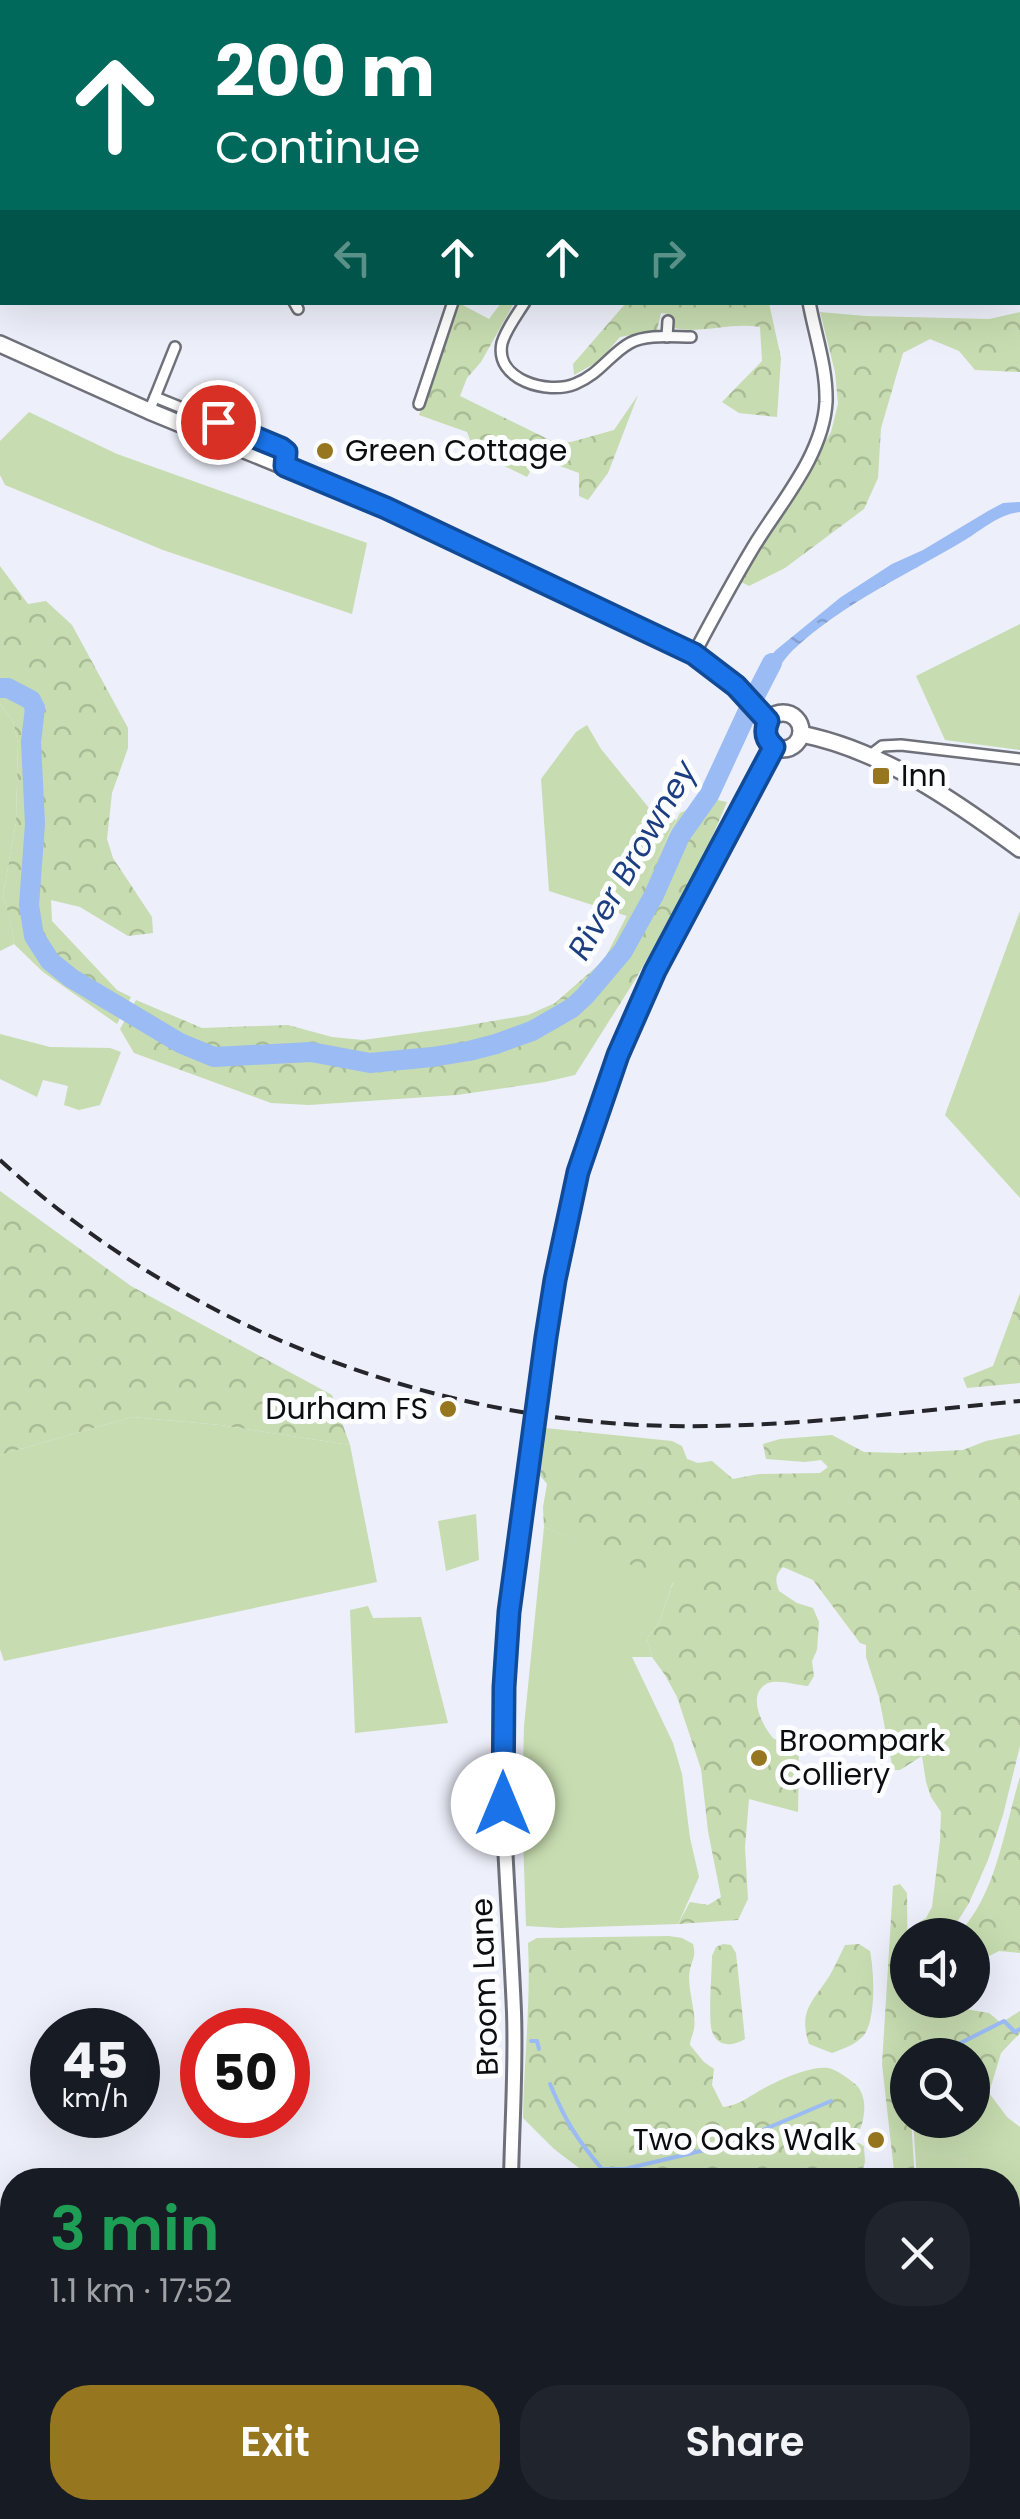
<!DOCTYPE html>
<meta charset="utf-8">
<style>
:root{--surface:#171b24;--page:#20242c;--text:#f1f3f6;--muted:#9ea1a6;--accent:#96761f}
body{margin:0;font-family:Poppins,sans-serif;background:var(--page);color:var(--text);height:100vh;display:flex;flex-direction:column;font-size:38px;white-space:nowrap}
*{box-sizing:border-box;margin:0}
p{font-size:32px;color:var(--muted)}
.icon{flex:none;width:55px;height:55px;fill:none;stroke:currentColor;stroke-width:2;stroke-linecap:round;stroke-linejoin:round}
.map{position:relative;flex:1;overflow:hidden}
.drawer{position:absolute;left:0px;top:2168px;width:1020px;height:352px;display:flex;flex-direction:column;background:var(--surface);border-radius:40px 40px 0 0;box-shadow:0 10px 40px #0002}
.drawer>*{flex:none}
.top-card{position:absolute;left:0px;top:0px;width:1020px;height:305px;box-shadow:0 10px 40px #0002;background:#00695c;color:#fff;overflow:hidden}
.buttons{position:absolute;left:890px;top:1918px;display:grid;gap:20px}
.buttons a{display:grid;place-items:center;width:100px;height:100px;border-radius:50%;background:var(--surface);box-shadow:0 10px 40px #0002;font-size:50px}
.speed{position:absolute;left:30px;top:2008px;display:flex;gap:20px;font-size:50px;font-weight:700;text-align:center}
.speed>*{display:grid;place-content:center;width:130px;height:130px;border-radius:50%;background:var(--surface);box-shadow:0 10px 40px #0002;line-height:1}
.speed small{font-size:25px;font-weight:400}
.speed .limit{border:15px solid #d22;background:#fff;color:#111}
.pin{position:absolute;display:grid;place-items:center;width:85px;height:85px;color:#fff;margin:-42px;border:5px solid #fff;border-radius:50%;box-shadow:0 2px 10px #0007}
.me{position:absolute;width:110px;margin:-55px;rotate:0deg;stroke-linejoin:round;filter:drop-shadow(0 0 8px #0008)}
.turn{display:flex;align-items:center;gap:35px;height:210px;padding:0 50px;font-size:45px}
.turn .icon{width:130px;height:130px;stroke-width:2.5}
.turn b{display:block;font-size:70px;line-height:85px}
.lanes{display:flex;align-items:center;height:95px;padding:0 50px;background:#0003;justify-content:center;gap:50px;direction:ltr}
.lanes .off{opacity:.35}
.round{display:grid;place-items:center;flex:none;width:105px;height:105px;border-radius:40px;background:var(--page)}
.headline{display:flex;align-items:center;justify-content:space-between;height:170px;padding:0 50px}
h1{font-size:60px;font-weight:600;line-height:75px;color:#1e9e55}
.button{display:flex;gap:20px;margin-top:auto;padding:20px 50px}
.button a{flex:1;height:115px;border-radius:40px;background:var(--accent);color:#fff;font-size:40px;font-weight:600;line-height:115px;text-align:center}
.button a+a{background:var(--page);color:var(--text)}
.map>svg:first-child{display:block}
</style>
<div class="map">
<svg width="1020" height="2519" viewBox="0 0 1020 2519">
<defs>
<pattern id="forest-crowns" width="20" height="18" patternUnits="userSpaceOnUse" patternTransform="scale(2.5)"><rect width="20" height="18" fill="#c7dcb0"/><path d="M2 6a3 3 0 1 1 6 0M12 15a3 3 0 1 1 6 0" fill="none" stroke="#aabc96"/></pattern>
<pattern id="park-dots" width="8" height="8" patternUnits="userSpaceOnUse" patternTransform="scale(2.5)"><rect width="8" height="8" fill="#c7dcb0"/><path d="M2 2h.1M6 6h.1" fill="none" stroke="#aabc96" stroke-width="1.8" stroke-linecap="round"/></pattern>
<pattern id="water-ripples" width="26" height="14" patternUnits="userSpaceOnUse" patternTransform="scale(2.5)"><rect width="26" height="14" fill="#9bbbf4"/><path d="M2 4q2-2 4 0t4 0M15 11q2-2 4 0t4 0" fill="none" stroke="#84a0d0"/></pattern>
</defs>
<rect width="100%" height="100%" fill="#edeffa"/>
<g fill="#c7dcb0">
<path d="M29,412L117,454L367,543L352,614L163,550L5,485L0,475V441Z"/>
<path d="M1020,624V750L945,740L916,676Z"/>
<path d="M0,704L13,721L18,743L16,822L3,895L12,927L14,944L0,951Z"/>
<path d="M587,725L601,749L649,808L676,820L627,916L549,891L541,779L576,732Z"/>
<path d="M1020,911V1198L945,1115Z"/>
<path d="M0,1034L50,1047L110,1048L121,1052L100,1105L79,1110L64,1105L68,1086L43,1080L37,1097L0,1079Z"/>
<path d="M132,1417L220,1425L350,1445L377,1582L4,1661L0,1649V1455Z"/>
<path d="M476,1514L479,1560L446,1571L438,1521Z"/>
<path d="M544,1527L673,1582L659,1622L647,1639L652,1657H632L673,1743L682,1774L690,1838L699,1877L678,1924L560,1928L526,1926L522,1808L524,1726Z"/>
<path d="M368,1606L373,1618L421,1617L448,1723L355,1733L350,1610Z"/>
<path d="M989,2093L1007,2117L1020,2127V2433H1011L1020,2436V2519H1004L1000,2508H1008V2180H917L913,2120H972L973,2097Z"/>
<path d="M720,2508H963L965,2519H717Z"/>
</g>
<g fill="url(#forest-crowns)">
<path d="M459,303L489,319L501,303H514L481,362L467,378L460,396L554,442H571L614,430L638,395L608,473L588,500L579,496V473L538,458L527,477L474,451L467,432L419,415Z"/>
<path d="M626,303H769L781,358L777,417L739,413L722,402L762,361L760,327C731,322 702,334 674,328L669,314L661,313L657,330L620,337L599,361L574,375L573,364Z"/>
<path d="M820,312L865,316L989,319L1020,312V372L975,370L959,351L930,339L903,353L881,428L878,478L864,509L785,568L749,586L741,582L745,578L744,574L831,432L838,404L835,372Z"/>
<path d="M0,566L28,604L46,601L72,625L128,728V748L112,793L107,839L113,858L152,917L153,933L128,936L80,907L51,900L52,921L117,990L131,997L117,1024L43,972L14,944L12,927L3,895L16,822L18,743L13,721L0,704Z"/>
<path d="M712,799L727,802L698,870L635,980L575,1075L545,1082L457,1095L309,1105L271,1103L134,1053L120,1029L136,1000L202,1028L288,1025L332,1037L363,1040L458,1027L528,1015L555,1003L604,960L680,813Z"/>
<path d="M0,1191L131,1286L332,1395L350,1445L220,1425L132,1417L0,1455Z"/>
<path d="M1020,1293V1383L967,1388L963,1378L993,1366Z"/>
<path d="M545,1428L672,1441L682,1446L687,1459L698,1463L712,1461L733,1479L759,1474L820,1473L828,1467L821,1460L805,1462L766,1459L763,1444L780,1439L832,1435L864,1452L900,1453L963,1450L986,1441L1020,1434V1746L1003,1815L988,1860L969,1903L954,1927L945,1935H918L916,1924L926,1918L932,1907L940,1841L941,1812L931,1797L926,1782L922,1756L900,1770H893L879,1697L866,1657V1645L860,1643L813,1580L783,1567C775,1575 775,1580 779,1591L797,1603L813,1608L819,1622L817,1650L812,1661L814,1676L808,1686C797,1685 779,1679 768,1683C745,1694 763,1727 774,1739L792,1742L799,1748L798,1812L749,1799L745,1847L748,1899L738,1920L678,1924L690,1902L708,1905L721,1897L708,1831L701,1769L677,1697L665,1675L652,1657L647,1639L659,1622L673,1583L544,1527L543,1507L547,1484L538,1473Z"/>
<path d="M1020,1777V1953L999,1951L989,1956L987,1970L975,1992H973L972,1935H958C998,1890 1003,1832 1020,1777Z"/>
<path d="M900,1884L907,1893L908,2000H958L959,2008L989,2013L1001,2023L1020,2011V2033L1001,2053L989,2093L973,2097L972,2055H908V2120H911L915,2180H895L882,2064L893,1886Z"/>
<path d="M669,1936L682,1938L693,1944C696,1956 693,1958 690,1969C686,1987 697,2012 694,2029C693,2035 690,2040 690,2045L704,2062L714,2069L712,2085L723,2107C737,2106 747,2098 759,2091C774,2082 811,2065 828,2068C836,2069 849,2079 855,2084C867,2094 866,2116 860,2129L846,2136L849,2143H859L864,2146L865,2162L860,2180H595L554,2149L523,2118C524,2059 531,2002 528,1943L537,1938Z"/>
<path d="M723,1944L731,1945L736,1953L745,2039C732,2047 717,2047 712,2031C708,2020 712,1971 712,1956L716,1947Z"/>
<path d="M859,1944L870,1951C874,1971 876,2013 866,2032C860,2043 843,2049 832,2053L809,2044C798,2010 813,2002 830,1975C835,1966 840,1955 845,1945Z"/>
</g>
<path fill="url(#park-dots)" d="M0,0H163L161,2H2V96L0,97Z"/>
<path fill="url(#water-ripples)" d="M1020,502V512C999,514 983,529 965,540C907,575 843,603 793,650C782,661 774,675 767,689L755,680L761,667L776,650L841,597L892,564L923,550L988,511L1003,503Z"/>
<g fill="none" stroke-linecap="round" stroke-linejoin="round">
<g stroke="#9bbbf4" stroke-width="4">
<path d="M531,2041H537L539,2049"/>
<path d="M937,2055L1004,2021L1015,2032L1020,2029"/>
<path d="M550,2084C566,2122 576,2138 602,2169H625L730,2144L831,2101"/>
</g>
<path stroke="#9bbbf4" stroke-width="20" d="M0,688H8L31,700L35,708L31,742L35,824L29,905L34,936L50,961L71,978L180,1043L214,1057L311,1052L370,1063L432,1057L469,1051L496,1044L532,1031L572,1008L585,996L623,951L654,895L680,836L709,795L753,700L772,663"/>
<g stroke="#6f717a" stroke-width="14">
<g id="minor">
<path d="M225,0L226,2"/>
<path d="M875,0V2"/>
<path d="M919,0V2"/>
<path d="M1017,0V2"/>
<path d="M468,2L471,0"/>
<path d="M1018,10L1020,38"/>
<path d="M1018,137H1020"/>
<path d="M0,154L2,153"/>
<path d="M1018,246L1020,247"/>
<path d="M1,257L2,252"/>
<path d="M294,302L298,309"/>
<path d="M525,302C517,315 506,329 502,343C494,380 548,395 575,384C600,374 610,354 630,343C646,334 672,337 691,337"/>
<path d="M667,337L668,321"/>
<path d="M155,397L175,347"/>
<path d="M419,404L453,302"/>
<path d="M149,411L155,397L281,448L286,452L285,466"/>
<path d="M869,756L882,746L901,745L1020,759"/>
</g>
</g>
<g stroke="#6f717a" stroke-width="16">
<g id="tertiary">
<path d="M760,0L761,2"/>
<path d="M694,654C713,618 733,581 754,546C781,502 823,455 826,402C827,368 815,335 809,302"/>
</g>
</g>
<g stroke="#6f717a" stroke-width="18">
<g id="secondary">
<path d="M541,1365C552,1300 560,1233 579,1170C624,1019 700,884 774,747"/>
<path d="M511,2180C512,2124 516,2068 514,2012C510,1915 501,1818 502,1721C503,1644 514,1569 524,1493"/>
<path d="M506,2519L508,2508"/>
</g>
</g>
<g stroke="#6f717a" stroke-width="20">
<g id="primary">
<path d="M0,344L149,411L386,508L694,654L736,686L769,721"/>
<circle cx="783" cy="731" r="18"/>
<path d="M801,734C882,750 955,801 1020,849"/>
</g>
</g>
<g stroke="#6f717a" stroke-width="20">
<g id="trunk">
<path d="M597,2L601,0"/>
<path d="M0,223L2,222"/>
</g>
</g>
<use href="#minor" stroke="#fff" stroke-width="9"/>
<use href="#tertiary" stroke="#fff" stroke-width="11"/>
<use href="#secondary" stroke="#fff" stroke-width="12"/>
<use href="#primary" stroke="#fff" stroke-width="15"/>
<use href="#trunk" stroke="#fff" stroke-width="15"/>
<path stroke="#25262b" stroke-width="4" stroke-dasharray="15 8" stroke-linecap="butt" d="M0,1160C180,1325 427,1422 671,1426C788,1428 904,1412 1020,1401"/>
<g stroke="#6f717a" stroke-width="18" stroke-linecap="butt">
<path id="secondary-bridge" d="M524,1493L541,1365"/>
</g>
<use href="#secondary-bridge" stroke="#fff" stroke-width="12"/>
</g>
<g fill="none" stroke-linecap="round" stroke-linejoin="round">
<g stroke="#114b97" stroke-width="25">
<path id="route" d="M218,422L281,448L286,452L285,466L386,508L694,654L736,686L768,721C764,731 765,739 774,747L655,971L618,1055L578,1172L555,1280L546,1337L509,1612L504,1687L503,1804"/>
</g>
<use href="#route" stroke="#1a73e8" stroke-width="18"/>
</g>
<g fill="#96761f" stroke="#fcfdff" stroke-width="4">
<circle cx="325" cy="451" r="10"/>
<rect x="871" y="766" width="20" height="20" rx="5"/>
<circle cx="448" cy="1409" r="10"/>
<circle cx="759" cy="1758" r="10"/>
<circle cx="876" cy="2140" r="10"/>
</g>
<g text-anchor="middle" stroke-width="10" stroke-linejoin="round" paint-order="stroke">
<g font-size="30" fill="#0c0d11" stroke="#fcfdff" text-anchor="start">
<text x="345" y="461">Green Cottage</text>
<text x="901" y="786">Inn</text>
<text x="428" y="1419" text-anchor="end">Durham FS</text>
<text x="779" y="1751">Broompark<tspan x="779" dy="34">Colliery</tspan></text>
<text x="856" y="2150" text-anchor="end">Two Oaks Walk</text>
</g>
<g font-size="30" fill="#0c0d11" stroke="#fcfdff">
<text transform="translate(485 1987) rotate(-92)" y="10">Broom Lane</text>
</g>
<g font-size="32" font-style="italic" fill="#1c3e80" stroke="#fcfdff">
<text transform="translate(632 860) rotate(-60)" y="11">River Browney</text>
</g>
</g>
</svg>
<div class="buttons">
<a><svg class="icon" aria-label="sound" viewBox="0 0 24 24"><path d="M4 9h4l5-4v14l-5-4H4zM17 9q2 3 0 6"/></svg></a>
<a><svg class="icon" aria-label="search" viewBox="0 0 24 24"><circle cx="10" cy="10" r="6"/><path d="M15 15l6 6"/></svg></a>
</div>
<div class="speed"><div>45<small>km/h</small></div><div class="limit">50</div></div>
<div class="pin" style="left:218px;top:422px;background:#d93025"><svg class="icon" aria-label="arrive" viewBox="0 0 24 24"><path d="M6 21V4h12l-3 4 3 4H6"/></svg></div>
<svg class="me" style="left:503px;top:1804px" viewBox="-20 -20 40 40"><circle r="19" fill="#fff"/><path d="M0-13L10 11 0 6-10 11z" fill="#1a73e8"/></svg>
<div class="top-card">
<div class="turn"><svg class="icon" aria-label="ahead" viewBox="0 0 24 24"><path d="M12 20V5M6 11l6-6 6 6"/></svg><div><b>200 m</b>Continue</div></div>
<div class="lanes"><svg class="icon off" aria-label="left" viewBox="0 0 24 24"><path d="M17 20v-9H6M10 6l-5 5 5 5"/></svg><svg class="icon" aria-label="ahead" viewBox="0 0 24 24"><path d="M12 20V5M6 11l6-6 6 6"/></svg><svg class="icon" aria-label="ahead" viewBox="0 0 24 24"><path d="M12 20V5M6 11l6-6 6 6"/></svg><svg class="icon off" aria-label="right" viewBox="0 0 24 24"><path d="M7 20v-9h11M14 6l5 5-5 5"/></svg></div>
</div>
<section class="drawer">
<div class="headline"><div><h1>3 min</h1><p>1.1 km · 17:52</p></div><a class="round"><svg class="icon" aria-label="close" viewBox="0 0 24 24"><path d="M6 6l12 12M18 6L6 18"/></svg></a></div>
<div class="button"><a>Exit</a><a>Share</a></div>
</section>
</div>
